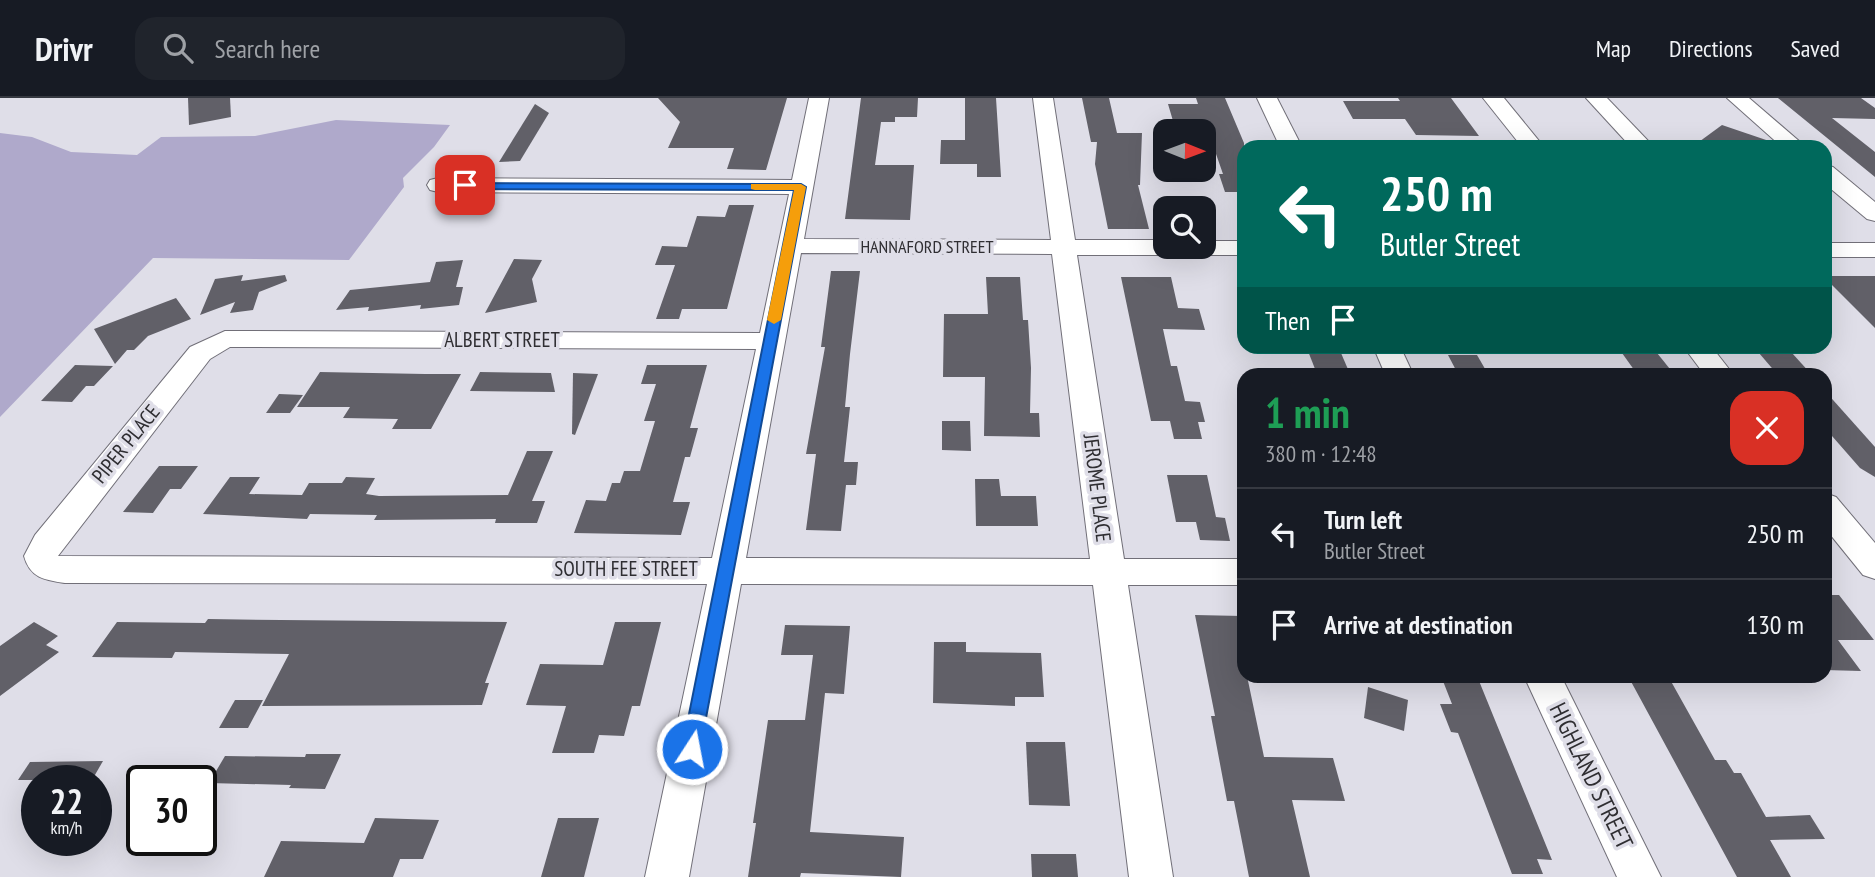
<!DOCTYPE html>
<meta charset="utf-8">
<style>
:root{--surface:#171b24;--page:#20242c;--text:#f1f3f6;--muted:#9ea1a6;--line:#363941}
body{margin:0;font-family:"PT Sans Narrow",sans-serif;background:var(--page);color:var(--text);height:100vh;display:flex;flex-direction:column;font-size:26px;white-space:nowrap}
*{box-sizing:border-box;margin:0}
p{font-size:23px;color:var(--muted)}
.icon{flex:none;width:38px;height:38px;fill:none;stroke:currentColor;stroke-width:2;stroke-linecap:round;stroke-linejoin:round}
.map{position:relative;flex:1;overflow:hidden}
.details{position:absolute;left:1237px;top:270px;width:595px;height:315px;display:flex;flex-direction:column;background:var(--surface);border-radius:21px;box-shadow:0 7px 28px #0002}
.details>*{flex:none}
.hud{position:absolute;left:1237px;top:42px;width:595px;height:214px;border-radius:21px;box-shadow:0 7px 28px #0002;background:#00695c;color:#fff;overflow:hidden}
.needle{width:46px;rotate:91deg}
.tools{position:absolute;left:1153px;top:21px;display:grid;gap:14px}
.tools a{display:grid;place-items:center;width:63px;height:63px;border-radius:14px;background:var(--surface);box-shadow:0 7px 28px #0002;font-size:35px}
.speed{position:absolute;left:21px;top:667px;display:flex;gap:14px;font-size:35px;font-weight:700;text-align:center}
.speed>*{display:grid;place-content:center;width:91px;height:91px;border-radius:50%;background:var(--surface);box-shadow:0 7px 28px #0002;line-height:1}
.speed small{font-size:18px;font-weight:400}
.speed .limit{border:4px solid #111;border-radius:10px;background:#fff;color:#111}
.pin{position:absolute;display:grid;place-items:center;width:60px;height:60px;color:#fff;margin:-30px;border-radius:14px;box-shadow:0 4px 10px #0006}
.me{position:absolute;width:77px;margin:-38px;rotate:11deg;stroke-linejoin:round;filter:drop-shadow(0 0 5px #0008)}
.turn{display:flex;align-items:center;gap:24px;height:147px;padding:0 28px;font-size:32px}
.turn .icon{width:91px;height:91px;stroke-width:2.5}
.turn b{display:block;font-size:49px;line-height:60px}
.then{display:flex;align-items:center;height:66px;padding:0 28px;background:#0003;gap:14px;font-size:26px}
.round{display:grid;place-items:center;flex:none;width:74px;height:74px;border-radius:21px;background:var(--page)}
.head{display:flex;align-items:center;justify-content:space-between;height:119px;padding:0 28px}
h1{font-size:42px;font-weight:700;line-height:52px;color:#1e9e55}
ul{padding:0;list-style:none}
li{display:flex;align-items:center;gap:21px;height:91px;padding:0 28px;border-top:2px solid var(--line)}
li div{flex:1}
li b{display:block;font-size:26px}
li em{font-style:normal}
header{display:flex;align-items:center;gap:42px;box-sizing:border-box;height:98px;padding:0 35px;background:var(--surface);border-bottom:2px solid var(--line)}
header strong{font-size:33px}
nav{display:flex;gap:38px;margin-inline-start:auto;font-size:24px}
.search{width:490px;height:63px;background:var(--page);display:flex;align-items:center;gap:18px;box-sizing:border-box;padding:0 24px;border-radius:21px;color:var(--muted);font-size:26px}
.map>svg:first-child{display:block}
</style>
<header>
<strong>Drivr</strong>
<div class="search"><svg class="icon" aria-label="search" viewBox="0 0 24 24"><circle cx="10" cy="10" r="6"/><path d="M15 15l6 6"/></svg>Search here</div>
<nav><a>Map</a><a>Directions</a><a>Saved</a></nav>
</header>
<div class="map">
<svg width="1875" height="779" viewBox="0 0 1875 779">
<rect width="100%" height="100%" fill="#dfdee8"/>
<path fill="#afa9cb" d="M336,22L450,27L434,49L403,80L404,89L349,162L153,160L0,319V35L32,39L71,54L137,57L161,39L255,38Z"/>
<g fill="#616068">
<path d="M188,0H230L231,19L189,27Z"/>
<path d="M658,0H787L766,72L727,71L734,50H668L680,24Z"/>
<path d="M861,0H918L917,19H895V24H881L875,67H914L910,122L845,121Z"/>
<path d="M965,0H996L1001,79H977V66H940L941,42H965Z"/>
<path d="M1082,0H1109L1117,35H1142L1140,87H1138L1149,131H1108L1095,66L1097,44H1091Z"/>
<path d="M1196,0H1225L1244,45V94H1225L1219,76H1223L1208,33H1176L1168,6H1198Z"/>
<path d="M1398,0H1451L1479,38L1416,37L1405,21H1353L1343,3H1400Z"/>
<path d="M1778,0H1861L1875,10V21L1832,20L1875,54V79Z"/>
<path d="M535,6L549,15L520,63L499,64Z"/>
<path d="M1722,27L1772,44L1778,49H1692Z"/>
<path d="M729,107H754L727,211H682L679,221H656L675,167H655L662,148L687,149L697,118L725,119Z"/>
<path d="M514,161L542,162L532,181L537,204L485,215Z"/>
<path d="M463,162L456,189H463L459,207L420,211L421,207L368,213L369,209L336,212L350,192L430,184L436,164Z"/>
<path d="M831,173H860L850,256L845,309H850L844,364H858L856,387H846L841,433L806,432L816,356H806L825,249H821Z"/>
<path d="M243,177L241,183L285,177L287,183L259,194L253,212L230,215L235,204L200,217L215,181Z"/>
<path d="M1825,178H1875V230L1825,180Z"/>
<path d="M986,179H1020L1023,222H1028L1031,270L1030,315H1039L1040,339L984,338L985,279H943L944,216H988Z"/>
<path d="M1121,179H1171L1178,210L1199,211L1205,232L1163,231L1171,268H1177L1185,303L1200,304L1205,324H1198L1202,341H1174L1170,323H1151Z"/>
<path d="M176,200L191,221L148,238L134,252H127L115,266L94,231Z"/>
<path d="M1306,248H1338L1350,276H1317Z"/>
<path d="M1622,255H1657L1674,276H1637Z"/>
<path d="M1759,255H1792L1811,276H1777Z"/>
<path d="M1448,257H1477L1488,276H1458Z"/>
<path d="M75,267L113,268L94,288H86L72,304L41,303Z"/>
<path d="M647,267H707L690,330H698L690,359H685L673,404H690L681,437L574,435L586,402L606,403L612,385H620L624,373H640L655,323H644L656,286H641Z"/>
<path d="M320,274L425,276H461L431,331H392L398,321L343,320L350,309H297Z"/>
<path d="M480,274L551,275L555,294L470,293Z"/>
<path d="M573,275L598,276L575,337L572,336Z"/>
<path d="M1825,293L1875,349V379L1860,370L1825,330Z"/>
<path d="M279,296L303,297L290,315H266Z"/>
<path d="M942,323H970L971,353L942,352Z"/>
<path d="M527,353H553L532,403H545L537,425H495L496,421L374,422L377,417L310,416L307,421L203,416L230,379H260L249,396L302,397L309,385H342L346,379L375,380L366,396L379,398L508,397Z"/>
<path d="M159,368H198L181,391H170L153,415L123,414Z"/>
<path d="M1167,377H1207L1216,419L1225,420L1230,443L1200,442L1196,424H1176Z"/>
<path d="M975,381H999L1001,398H1036L1038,428H976Z"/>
<path d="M1825,497H1839L1874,542H1838L1861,573L1825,572Z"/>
<path d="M1195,517L1242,518L1244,544H1239L1244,578H1247L1264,659L1333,660L1345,703L1292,702L1310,779H1249L1234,703H1227L1211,618H1215Z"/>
<path d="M208,521L281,522L507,524L485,585H489L482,607L262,608L289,556L175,554L172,560L92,559L117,524L205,525Z"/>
<path d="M34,524L58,538L46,547L59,554L0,598V548Z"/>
<path d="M615,524H661L640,608H632L624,638L599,637L594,655H552L566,608L526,607L540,566L603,567Z"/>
<path d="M785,527L850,528L844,596L825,595L810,734L904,739L901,779L801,775L800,779H748L756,725H753L768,622H805L813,557H781Z"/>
<path d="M934,544H966V554L1041,555L1044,599H1015V608L933,605Z"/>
<path d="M1441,578H1477L1552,762L1537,761L1543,776H1512L1458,635L1451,634L1440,606H1452Z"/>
<path d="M1628,578H1668L1715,662H1726L1734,675H1741L1766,719L1810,717L1825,741L1770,742L1791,779H1737Z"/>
<path d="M1368,589L1408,602L1404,633L1364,620Z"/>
<path d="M235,602H263L248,630H219Z"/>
<path d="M1026,644H1065L1070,708L1029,707Z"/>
<path d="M306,656H341L325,691L289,690L291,687L209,685L225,658L305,659Z"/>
<path d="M103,663L92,682H18L30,664Z"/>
<path d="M375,720L439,722L423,761H400L393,779H264L281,743L364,745Z"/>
<path d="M558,720H599L584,779H541Z"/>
<path d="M1031,756H1076L1078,779H1032Z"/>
</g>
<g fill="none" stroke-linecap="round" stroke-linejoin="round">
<g stroke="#716f78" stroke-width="2">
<g id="minor">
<path d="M809,0H829L804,141L1051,142L1033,0H1053L1075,142H1166V149H1204V143H1244V157H1077L1124,461H1244V487H1128L1173,779H1129L1093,487L741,486L689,779H645L707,486L65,485C45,482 30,480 24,458L35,437L190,249L225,233L760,235L789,96L438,94L430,92L427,87L430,82L438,80L792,82ZM801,155L1052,156L1090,461L746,460ZM230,249L756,251L712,460L58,458L210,261Z"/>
<path d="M1257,0H1277L1302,49H1280Z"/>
<path d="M1483,0H1504L1544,49H1522Z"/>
<path d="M1586,0H1607L1654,49H1631Z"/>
<path d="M1727,0H1749L1806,49H1782Z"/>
<path d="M1825,67L1833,69L1875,104V123L1867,121L1825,86Z"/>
<rect x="1825" y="145" width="50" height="14"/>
<path d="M1373,248H1400L1413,276H1385Z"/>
<path d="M1683,248H1711L1733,276H1704Z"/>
<path d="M1825,395L1836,399L1875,445V481L1863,477L1825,430Z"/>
<path d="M1524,578H1561L1661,779H1617Z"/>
</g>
</g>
<use href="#minor" fill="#fff" fill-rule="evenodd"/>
</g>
<path fill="#1a73e8" stroke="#114b97" stroke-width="2" d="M461,85L801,86L806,89L699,657L692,660L685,657L682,651L794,92L465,91L461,90Z"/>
<path fill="#f59e0b" d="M751,86H801L806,89L781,222L774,226L767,222L794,92H755L751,91Z"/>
<g text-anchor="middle" stroke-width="7" stroke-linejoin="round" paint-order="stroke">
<g font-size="18" fill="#2f2e32" stroke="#dfdee8">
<text x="927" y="155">HANNAFORD STREET</text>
</g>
<g font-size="21" fill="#2f2e32" stroke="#dfdee8">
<text x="502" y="249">ALBERT STREET</text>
<text transform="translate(126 346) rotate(-51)" y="7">PIPER PLACE</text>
<text transform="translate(1097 390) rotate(83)" y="7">JEROME PLACE</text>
<text x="626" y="478">SOUTH FEE STREET</text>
</g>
<g font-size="24" fill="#2f2e32" stroke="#dfdee8">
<text transform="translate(1591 678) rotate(64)" y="8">HIGHLAND STREET</text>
</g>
</g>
</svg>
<div class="tools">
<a><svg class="needle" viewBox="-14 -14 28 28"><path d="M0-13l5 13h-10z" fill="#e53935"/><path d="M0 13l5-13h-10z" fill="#9ea1a6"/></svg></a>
<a><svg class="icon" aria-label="search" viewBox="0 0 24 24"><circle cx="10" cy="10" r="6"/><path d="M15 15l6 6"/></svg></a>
</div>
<div class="speed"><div>22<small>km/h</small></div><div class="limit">30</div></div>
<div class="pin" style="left:465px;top:87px;background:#d93025"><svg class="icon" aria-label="arrive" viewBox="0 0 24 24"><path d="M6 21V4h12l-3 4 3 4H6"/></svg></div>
<svg class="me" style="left:692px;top:651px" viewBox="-20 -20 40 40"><circle r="17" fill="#1a73e8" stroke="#fff" stroke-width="3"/><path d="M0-11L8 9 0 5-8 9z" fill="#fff"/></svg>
<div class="hud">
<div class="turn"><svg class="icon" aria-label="left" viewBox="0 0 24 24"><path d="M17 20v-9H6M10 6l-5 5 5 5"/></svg><div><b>250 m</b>Butler Street</div></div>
<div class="then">Then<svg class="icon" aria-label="arrive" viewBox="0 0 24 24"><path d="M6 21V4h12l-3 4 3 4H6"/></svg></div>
</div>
<section class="details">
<div class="head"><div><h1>1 min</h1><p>380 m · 12:48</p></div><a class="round" style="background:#d93025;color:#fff"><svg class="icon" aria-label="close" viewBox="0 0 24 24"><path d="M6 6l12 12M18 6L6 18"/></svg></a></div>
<ul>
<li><svg class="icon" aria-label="left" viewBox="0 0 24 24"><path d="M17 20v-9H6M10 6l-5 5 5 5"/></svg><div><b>Turn left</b><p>Butler Street</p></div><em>250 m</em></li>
<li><svg class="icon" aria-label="arrive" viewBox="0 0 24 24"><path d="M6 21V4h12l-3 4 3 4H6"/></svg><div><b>Arrive at destination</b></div><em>130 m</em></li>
</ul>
</section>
</div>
